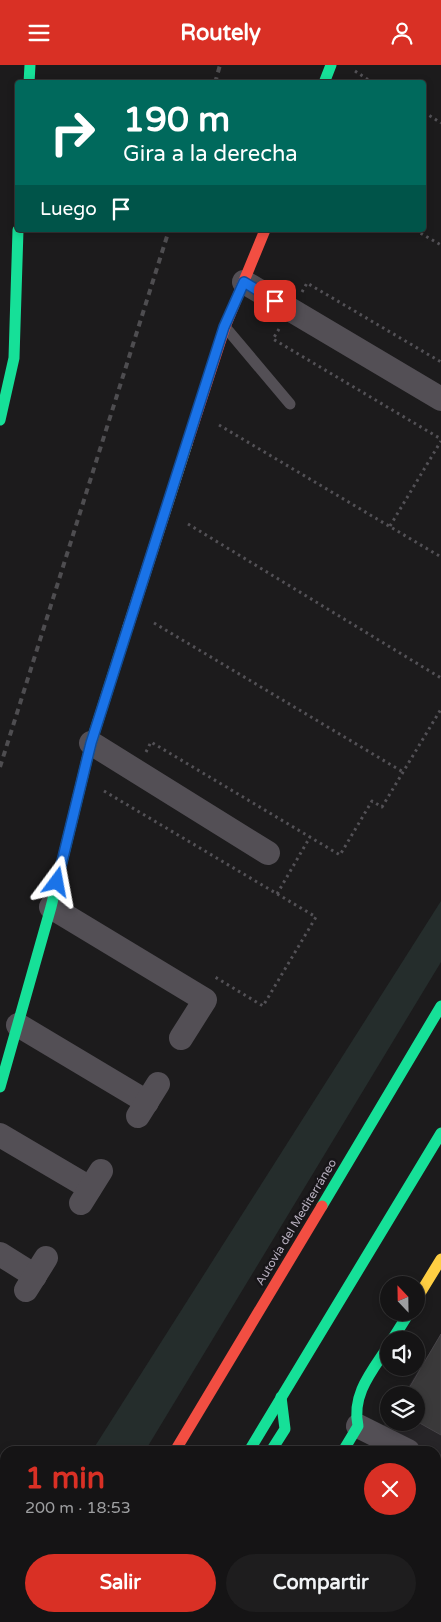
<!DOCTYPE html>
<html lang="es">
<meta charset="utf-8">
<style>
:root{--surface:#151415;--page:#1e1d1e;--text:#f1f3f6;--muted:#9d9ea0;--line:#343334;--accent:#d93025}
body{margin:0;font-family:"Varela Round",sans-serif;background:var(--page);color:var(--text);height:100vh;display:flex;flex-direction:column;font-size:19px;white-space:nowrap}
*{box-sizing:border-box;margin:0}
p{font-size:16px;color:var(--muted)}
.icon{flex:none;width:28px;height:28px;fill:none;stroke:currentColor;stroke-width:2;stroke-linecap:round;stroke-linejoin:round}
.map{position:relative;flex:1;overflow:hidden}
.details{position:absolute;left:0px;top:1381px;width:441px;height:176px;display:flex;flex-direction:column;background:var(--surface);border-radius:15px 15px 0 0;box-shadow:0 2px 8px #0003,0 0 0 1px var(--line)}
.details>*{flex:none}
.top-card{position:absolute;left:15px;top:15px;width:411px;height:152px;border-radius:5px;box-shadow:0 2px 8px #0003,0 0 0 1px var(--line);background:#00695c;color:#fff;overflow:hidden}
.needle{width:32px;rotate:338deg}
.fabs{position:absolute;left:380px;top:1211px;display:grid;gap:10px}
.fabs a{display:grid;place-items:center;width:45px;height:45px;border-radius:50%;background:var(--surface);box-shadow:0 2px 8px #0003,0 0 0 1px var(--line);font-size:25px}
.pin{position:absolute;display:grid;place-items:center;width:42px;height:42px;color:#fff;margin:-21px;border-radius:10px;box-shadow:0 2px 8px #0006}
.me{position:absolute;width:55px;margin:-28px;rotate:13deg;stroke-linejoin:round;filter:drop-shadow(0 0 4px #0008)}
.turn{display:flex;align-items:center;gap:18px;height:105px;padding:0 25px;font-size:22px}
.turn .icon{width:65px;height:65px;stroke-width:2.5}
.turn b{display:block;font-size:35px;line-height:42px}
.then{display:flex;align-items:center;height:48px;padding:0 25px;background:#0003;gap:10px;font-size:19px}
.round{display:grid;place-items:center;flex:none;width:52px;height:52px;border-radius:26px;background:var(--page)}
.headline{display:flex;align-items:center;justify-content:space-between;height:85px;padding:0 25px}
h1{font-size:30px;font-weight:700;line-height:38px;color:var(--accent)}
.cta{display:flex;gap:10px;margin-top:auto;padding:10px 25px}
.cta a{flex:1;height:58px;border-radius:30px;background:var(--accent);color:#fff;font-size:20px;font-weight:700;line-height:58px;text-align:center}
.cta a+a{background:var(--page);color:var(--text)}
header{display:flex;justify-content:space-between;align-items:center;height:65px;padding:0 25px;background:var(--accent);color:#fff;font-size:22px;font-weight:700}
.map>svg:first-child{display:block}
</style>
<header><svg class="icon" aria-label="menu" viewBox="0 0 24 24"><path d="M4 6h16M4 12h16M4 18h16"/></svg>Routely<svg class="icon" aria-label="person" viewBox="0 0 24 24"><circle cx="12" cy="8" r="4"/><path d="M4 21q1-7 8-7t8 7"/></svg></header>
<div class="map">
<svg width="441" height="1557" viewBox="0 0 441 1557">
<rect width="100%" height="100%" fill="#1c1b1c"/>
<path fill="#272528" d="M441,1269V1557H286L276,1553L436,1552V1386H367L389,1352V1358H416V1330H403Z"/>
<g fill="#252d2c">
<path d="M441,836V897L145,1386H92Z"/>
<path d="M0,1460L5,1463V1552L45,1553L42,1557H0Z"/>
</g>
<g fill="#3a393a" stroke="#474448">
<path d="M441,1269V1370L416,1356V1330H405Z"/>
<path d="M441,1442V1542L436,1540V1446Z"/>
</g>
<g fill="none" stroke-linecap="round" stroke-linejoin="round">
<g stroke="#535156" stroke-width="3" stroke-dasharray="2.5 4" stroke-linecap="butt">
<path d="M355,6L373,18"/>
<path d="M424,47L441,58"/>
<path d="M415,165L441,180"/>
<path d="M302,227L307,218L441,297"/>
<path d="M279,264L273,274L441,374"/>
<path d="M219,360L441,492"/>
<path d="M188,459L441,613"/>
<path d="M390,461L441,376"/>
<path d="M154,558L403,707"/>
<path d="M146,687L151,677L340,790L372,736L382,742L441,644"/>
<path d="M104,726L316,852L263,941L215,912"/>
<path d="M277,829L310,772"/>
</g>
<g stroke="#534f55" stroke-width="11">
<path d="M226,263L290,339"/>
<path d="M436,1550L441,1552"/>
</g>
<g stroke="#534f55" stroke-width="24">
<path d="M244,217L441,334"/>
<path d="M91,678L268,788"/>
<path d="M51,842L205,935L181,973"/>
<path d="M18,960L147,1037"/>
<path d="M138,1051L158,1019"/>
<path d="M0,1070L90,1123"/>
<path d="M81,1138L101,1106"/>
<path d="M0,1189L35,1211"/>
<path d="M26,1225L46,1193"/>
<path d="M358,1361L408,1386"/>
<path d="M436,1401L441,1403"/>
</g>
<g stroke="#16e098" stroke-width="11">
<path d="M29,18L30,0"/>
<path d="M324,18L331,0"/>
<path d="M0,355L14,293L18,165"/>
<path d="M0,1022L51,842L91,678L128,562"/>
<path d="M322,1141L441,941"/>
<path d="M392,1275L409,1248"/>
<path d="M249,1386L441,1068"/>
<path d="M271,1386L285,1364L281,1332"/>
<path d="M343,1386L358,1361C351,1329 373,1305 389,1280"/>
</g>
<g stroke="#ffcf43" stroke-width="11">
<path d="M128,562L187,379"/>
<path d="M416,1235L441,1194"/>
<path d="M211,1552L213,1557"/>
<path d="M146,1557L149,1552"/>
</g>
<g stroke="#f24e42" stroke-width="11">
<path d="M187,379L225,262L265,165"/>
<path d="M175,1386L322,1141"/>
<path d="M73,1557L76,1552"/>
<path d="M253,1557L254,1552"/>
</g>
<g stroke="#4e4d50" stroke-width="4" stroke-dasharray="6 5" stroke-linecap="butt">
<path d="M215,18L220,0"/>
<path d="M0,702L169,165"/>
</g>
</g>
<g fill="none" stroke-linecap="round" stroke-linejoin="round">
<g stroke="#114b97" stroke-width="12">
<path id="route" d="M57,817L91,678L224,262L244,217L275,236"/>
</g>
<use href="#route" stroke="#1a73e8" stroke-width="9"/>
</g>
<g text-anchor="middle" stroke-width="5" stroke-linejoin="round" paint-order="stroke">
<g font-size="12" fill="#b5adbc" stroke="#171518">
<text transform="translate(296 1157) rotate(-59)" y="4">Autovía del Mediterráneo</text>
</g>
</g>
</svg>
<div class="fabs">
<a><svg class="needle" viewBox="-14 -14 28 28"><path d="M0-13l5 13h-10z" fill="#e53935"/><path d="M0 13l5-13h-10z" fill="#9d9ea0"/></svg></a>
<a><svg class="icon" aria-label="sound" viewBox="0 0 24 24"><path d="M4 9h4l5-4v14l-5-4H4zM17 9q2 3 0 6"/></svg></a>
<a><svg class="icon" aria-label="layers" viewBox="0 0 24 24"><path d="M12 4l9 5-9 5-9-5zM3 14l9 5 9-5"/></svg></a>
</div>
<div class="pin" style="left:275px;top:236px;background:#d93025"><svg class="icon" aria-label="arrive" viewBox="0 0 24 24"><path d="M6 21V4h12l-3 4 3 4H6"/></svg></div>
<svg class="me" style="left:57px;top:817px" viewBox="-20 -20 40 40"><path d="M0-17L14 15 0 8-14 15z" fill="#1a73e8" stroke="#fff" stroke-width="4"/></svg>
<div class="top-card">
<div class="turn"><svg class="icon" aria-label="right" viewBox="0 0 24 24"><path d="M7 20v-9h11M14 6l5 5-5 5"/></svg><div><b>190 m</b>Gira a la derecha</div></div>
<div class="then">Luego<svg class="icon" aria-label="arrive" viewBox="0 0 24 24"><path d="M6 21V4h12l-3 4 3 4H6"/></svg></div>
</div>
<section class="details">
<div class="headline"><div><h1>1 min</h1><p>200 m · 18:53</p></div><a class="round" style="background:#d93025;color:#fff"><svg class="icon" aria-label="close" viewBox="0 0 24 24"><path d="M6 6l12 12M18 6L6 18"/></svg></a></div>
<div class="cta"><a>Salir</a><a>Compartir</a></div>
</section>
</div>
